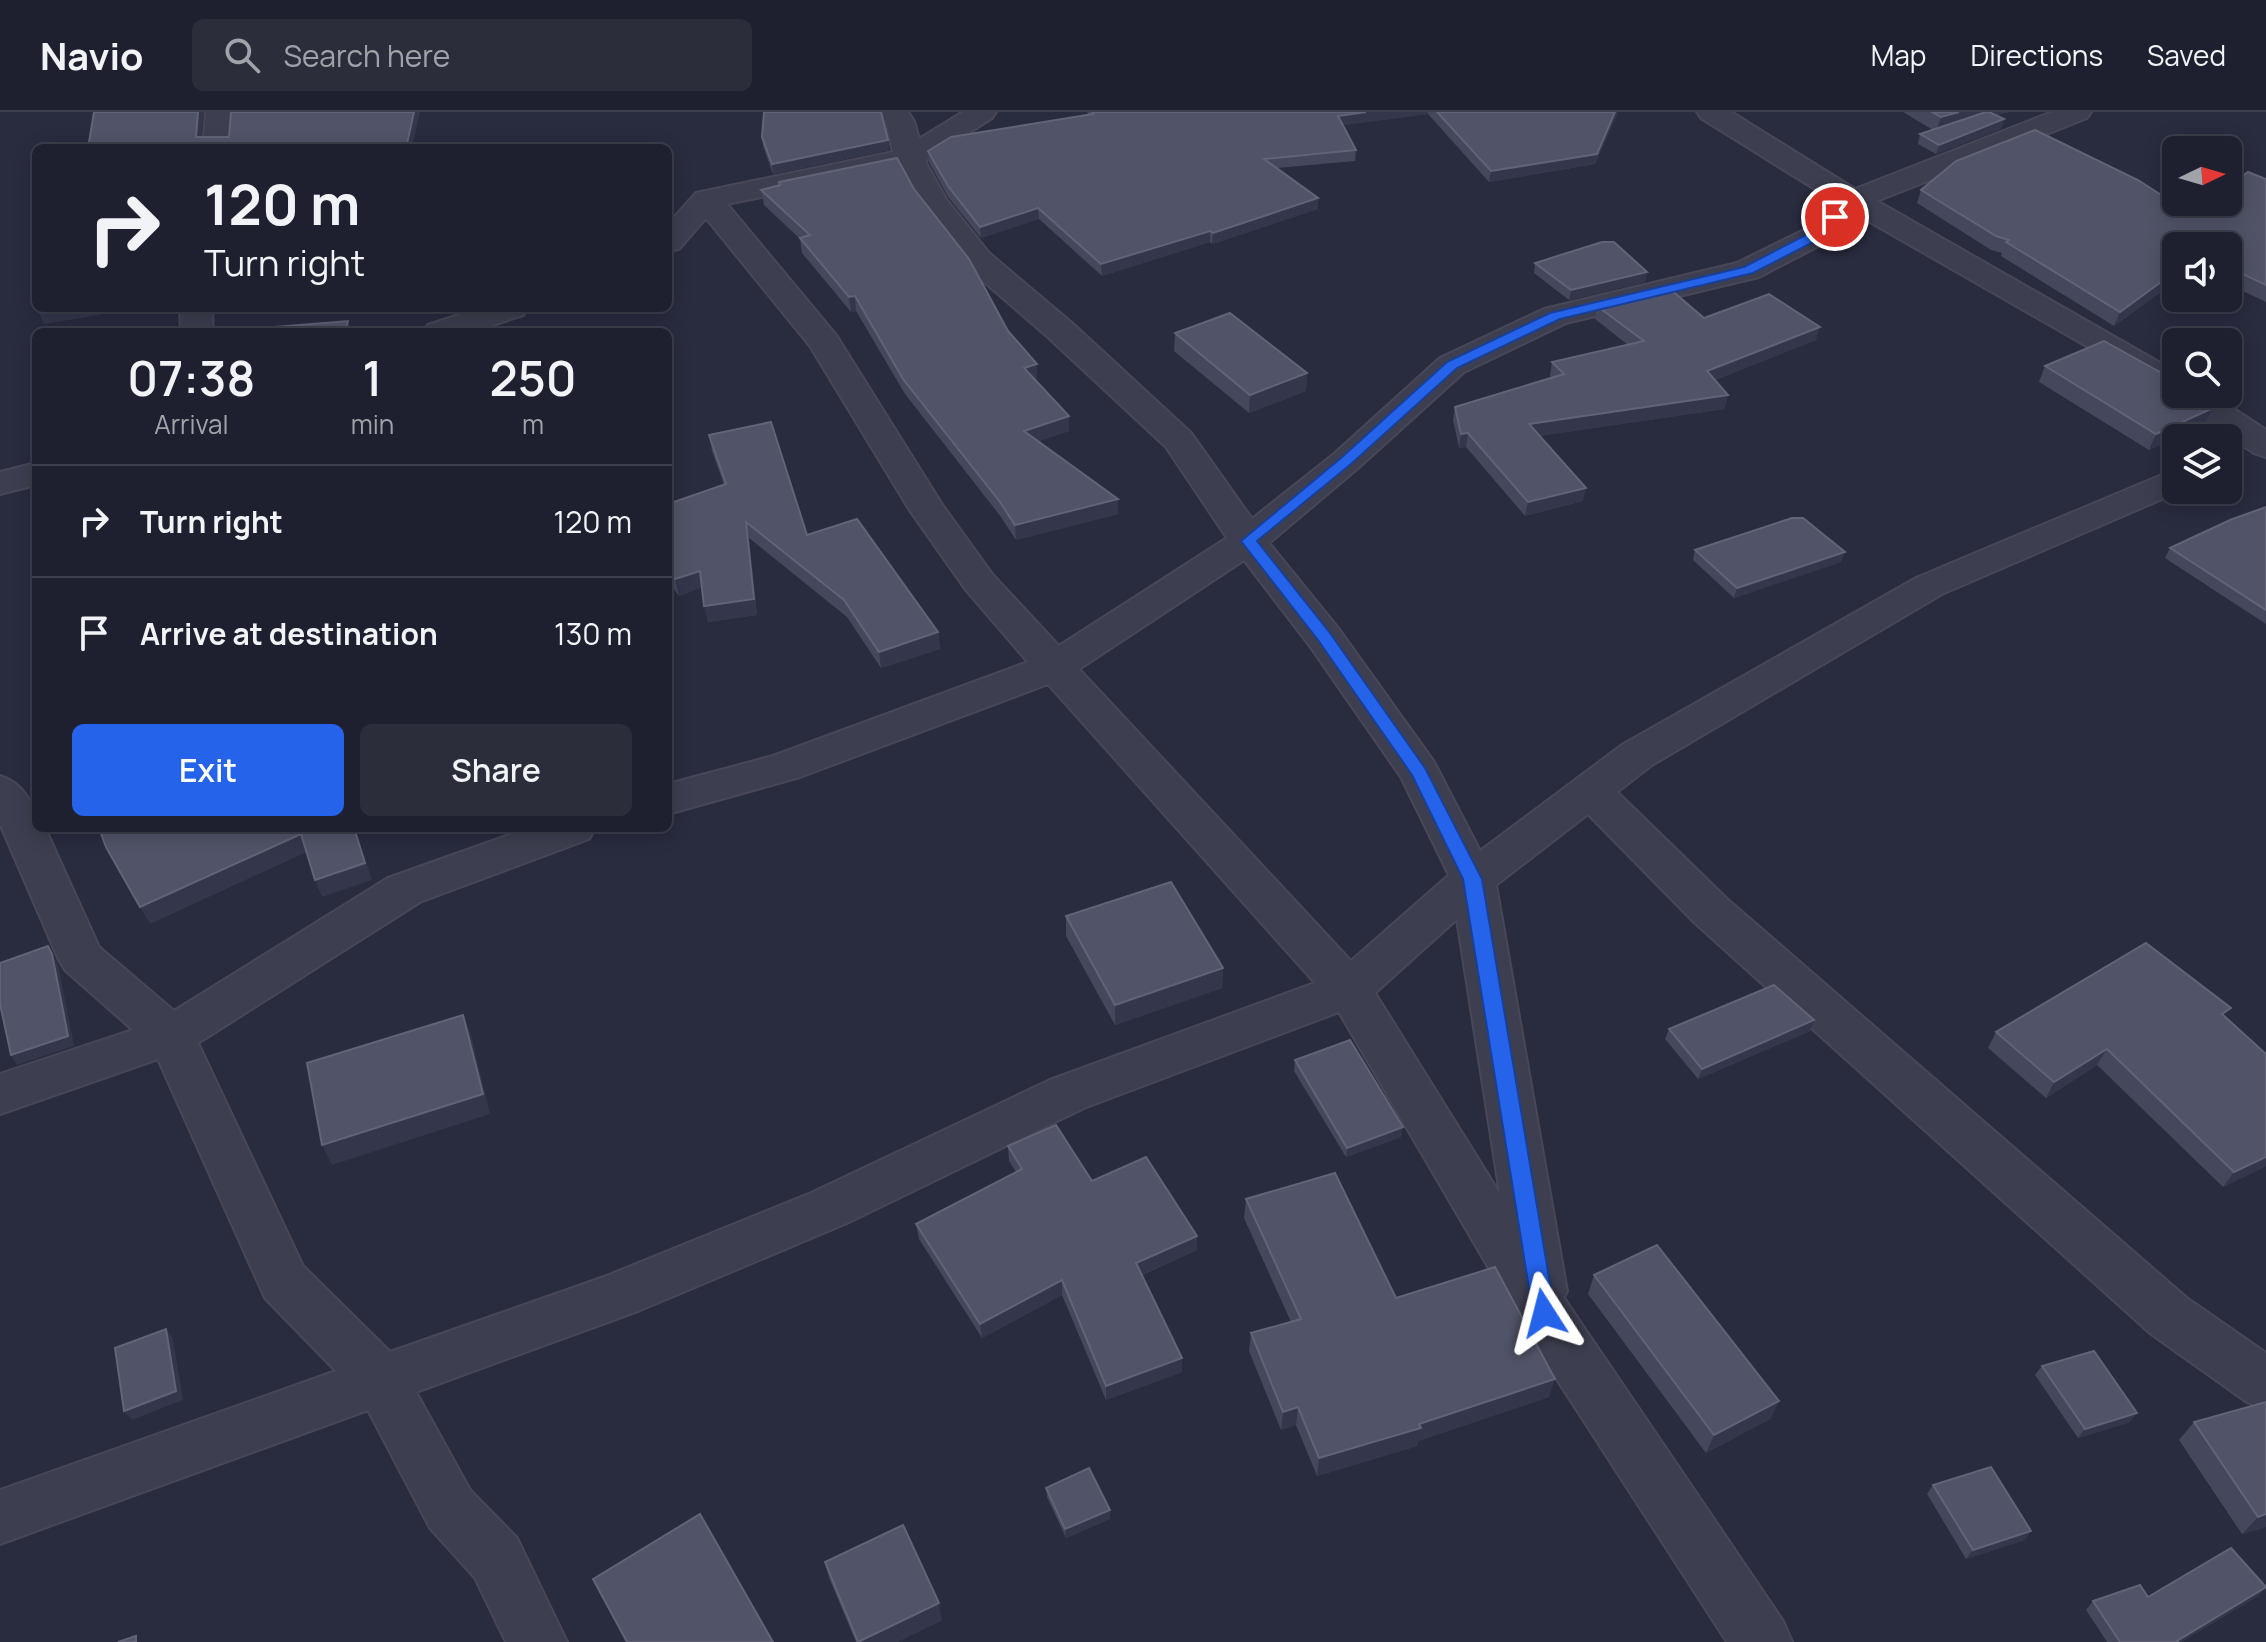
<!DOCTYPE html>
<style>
:root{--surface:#1f202f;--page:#2c2d3b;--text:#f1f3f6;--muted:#a1a3aa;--line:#3c3e4b;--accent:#2563eb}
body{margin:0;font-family:Manrope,sans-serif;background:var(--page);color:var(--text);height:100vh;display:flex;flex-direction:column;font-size:30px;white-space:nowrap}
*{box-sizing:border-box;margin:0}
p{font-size:26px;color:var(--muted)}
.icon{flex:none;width:44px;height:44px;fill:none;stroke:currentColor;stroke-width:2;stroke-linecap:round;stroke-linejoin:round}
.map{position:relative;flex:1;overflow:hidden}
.panel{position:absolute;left:32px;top:216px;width:640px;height:504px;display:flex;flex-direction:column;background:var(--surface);border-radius:12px;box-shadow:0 4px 20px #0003,0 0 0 2px var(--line)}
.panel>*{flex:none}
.top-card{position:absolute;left:32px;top:32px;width:640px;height:168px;border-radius:12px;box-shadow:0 4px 20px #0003,0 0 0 2px var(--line);background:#1f202f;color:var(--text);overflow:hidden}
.needle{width:52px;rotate:85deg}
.tools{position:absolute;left:2162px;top:24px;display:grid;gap:16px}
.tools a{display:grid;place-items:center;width:80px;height:80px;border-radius:12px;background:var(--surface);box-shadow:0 4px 20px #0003,0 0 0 2px var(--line);font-size:40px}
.pin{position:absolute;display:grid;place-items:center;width:68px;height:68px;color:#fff;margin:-34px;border:4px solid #fff;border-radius:50%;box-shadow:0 2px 8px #0007}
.me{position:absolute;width:88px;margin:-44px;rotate:351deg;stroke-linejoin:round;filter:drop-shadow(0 0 6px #0008)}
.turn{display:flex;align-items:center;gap:28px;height:168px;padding:0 40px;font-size:36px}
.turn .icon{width:104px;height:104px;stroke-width:2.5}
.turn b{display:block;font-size:56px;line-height:68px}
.eta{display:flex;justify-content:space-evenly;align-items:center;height:136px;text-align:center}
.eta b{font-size:48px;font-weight:600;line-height:56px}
.cta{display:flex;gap:16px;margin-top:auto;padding:16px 40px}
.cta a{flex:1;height:92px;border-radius:12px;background:var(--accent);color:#fff;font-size:32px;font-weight:600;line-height:92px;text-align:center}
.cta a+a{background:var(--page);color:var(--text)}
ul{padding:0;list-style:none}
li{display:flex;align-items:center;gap:24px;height:112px;padding:0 40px;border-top:2px solid var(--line)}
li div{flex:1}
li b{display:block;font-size:30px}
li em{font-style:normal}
header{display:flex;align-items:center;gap:48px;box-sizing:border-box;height:112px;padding:0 40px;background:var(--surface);border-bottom:2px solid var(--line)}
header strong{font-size:38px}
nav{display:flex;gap:44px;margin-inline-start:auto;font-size:28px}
.search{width:560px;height:72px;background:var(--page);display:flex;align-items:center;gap:20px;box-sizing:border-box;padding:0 28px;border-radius:12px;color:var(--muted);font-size:30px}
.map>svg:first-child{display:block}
</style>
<header>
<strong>Navio</strong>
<div class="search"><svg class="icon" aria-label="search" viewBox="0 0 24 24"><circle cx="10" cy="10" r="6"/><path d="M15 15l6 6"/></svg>Search here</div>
<nav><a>Map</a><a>Directions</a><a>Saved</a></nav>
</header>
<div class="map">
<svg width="2266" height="1530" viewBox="0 0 2266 1530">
<rect width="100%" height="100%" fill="#292b3f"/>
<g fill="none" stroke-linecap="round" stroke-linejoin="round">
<g stroke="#474758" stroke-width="4">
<g id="street">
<path d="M206,0H234L231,36H203Z"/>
<path d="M879,0H908L914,9L919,27L963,0H996L992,6L925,49L946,87L989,141L1073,212L1191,321L1252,407L1334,342L1440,246L1544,197L1737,151L1806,117L1834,89L1701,6L1697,0H1731L1855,77L2052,0H2091L2087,6L1877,89L2176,260V282H2211L2266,318V345L2254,341L2176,289L2172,283L1856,102L1828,129L1759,165L1566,211L1464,260L1358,356L1269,431L1338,516L1434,650L1480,739L1622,633L1916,466L2176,357V378H2183L1942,482L1652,653L1617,680L1727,787L2188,1187L2266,1241V1297L2247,1290L2150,1221L1695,811L1588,702L1496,773L1567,1179L1564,1186L1783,1509L1792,1530H1727L1525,1218L1339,900L1084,996L847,1111L638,1199L416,1280L470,1378L517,1426L567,1530H506L475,1466L430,1416L368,1298L0,1432V1378L336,1259L265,1186L158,947L0,1002V962L133,918L65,858L58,846L0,712V664C23,671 36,693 36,716H45L99,835L174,899L388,766L529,716H595L589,727L420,790L198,931L303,1154L390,1240L604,1165L811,1081L1050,968L1315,871L1048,572L800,665L668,702V672L773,644L1028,550L966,478L909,397L810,234L706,106L679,137L668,139V112L696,81L893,40L886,10ZM900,57L918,90L967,155L1049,226L1166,335L1227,426L1059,534L992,462L943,394L836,223L727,92ZM1244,448L1310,534L1401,665L1449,763L1351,849L1079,557ZM1457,807L1500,1082L1375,881Z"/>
<path d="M180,196H212L213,220H181Z"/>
<path d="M480,196H528L523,203L472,220H424L428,213Z"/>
<path d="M36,351V373L0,382V360Z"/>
</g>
</g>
<use href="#street" fill="#3d3e4f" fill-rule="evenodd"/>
</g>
<g fill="#45475c">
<path d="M1087,0H1618L1595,52L1489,70L1428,2L1343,13L1356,38L1355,49L1277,56L1318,97L1212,132L1210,130L1102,164L1039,107L981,126L948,85L929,50L928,39L1088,2Z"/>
<path d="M1903,0H2009L1996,3L2004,7L2001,17L1936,42L1918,32L1920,22L1933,18Z"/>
<path d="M762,25L888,28L889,38L773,62L763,34Z"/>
<path d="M2266,67V190L2228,172V134H2176V169L2114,214L2001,144L2002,141L1991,138L1917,91L1921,78L2191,102Z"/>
<path d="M914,77L1008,219L1037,252V267L1035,268L1069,304V319L1039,329L1118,402L1016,428L1001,405L905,282L856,199L851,200L802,141L800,127L764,93L761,78Z"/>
<path d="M1535,151L1647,160L1645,170L1569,188L1534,161Z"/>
<path d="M1597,194L1704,206L1816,228L1715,268L1728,283L1724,297L1539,324L1583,389L1525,404L1466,335L1459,336L1453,308L1455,295L1552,266L1550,264L1552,250L1628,233L1595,207Z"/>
<path d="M1175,221L1307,261L1306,279L1249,301L1174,239Z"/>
<path d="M2045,254L2213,296L2205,312L2149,338L2039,270Z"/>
<path d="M709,323L807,423L938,520L940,537L881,556L847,505L749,426L757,503L708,510L702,475L679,484L668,469V392L724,373L712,339Z"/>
<path d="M2266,395V512L2165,446L2170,436Z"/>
<path d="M1695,438L1841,450L1734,486L1693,448Z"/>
<path d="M1066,804L1223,856L1222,876L1115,913L1066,824Z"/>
<path d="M2225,905L2266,1054L2223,1075L2097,953L2046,986L1988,936L1996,920Z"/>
<path d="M1669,917L1810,919L1698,967L1665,927Z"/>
<path d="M1295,948L1401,1025L1346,1045L1294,959Z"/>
<path d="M1008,1034L1092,1069L1197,1138L1142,1163L1182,1260L1106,1288L1062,1183L982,1226L919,1127L916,1112L1016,1060L1009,1049Z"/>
<path d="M1246,1087L1396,1186L1549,1285L1418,1329L1417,1334L1317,1364L1296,1313L1281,1318L1249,1239L1251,1221L1291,1210L1244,1106Z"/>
<path d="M1594,1163L1779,1289L1770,1307L1706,1341L1588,1182Z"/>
<path d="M2042,1254L2130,1310L2078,1326L2035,1263Z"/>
<path d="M2194,1310L2266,1415L2242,1422L2179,1328Z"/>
<path d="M1933,1373L2031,1419L2024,1428L1966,1447L1927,1382Z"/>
<path d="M1046,1376L1110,1407L1066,1426L1047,1385Z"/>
<path d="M825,1450L942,1508L897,1530H856L829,1466Z"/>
<path d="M2266,1475L2258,1484L2181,1530H2107L2086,1498L2093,1489Z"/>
</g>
<g fill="#34364c">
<path d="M198,0H204L201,36L196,25Z"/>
<path d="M414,0H420L412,36H406Z"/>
<path d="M1366,0H1428V2L1337,14L1338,4Z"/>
<path d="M1615,0H1618L1595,52L1489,70L1491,59Z"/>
<path d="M1959,0H2009L1936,20L1941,5Z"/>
<path d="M2004,7L2001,17L1936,42L1939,33Z"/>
<path d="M888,28L889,38L773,62L772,52Z"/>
<path d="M1318,86V97L1212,132L1213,121Z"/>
<path d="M1038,96L1039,107L981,126L980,115Z"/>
<path d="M1210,119V130L1102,164L1101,152Z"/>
<path d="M2176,159V169L2114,214L2120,200Z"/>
<path d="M1647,160L1645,170L1569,188L1571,178Z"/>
<path d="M855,184L856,199L851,200L849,185Z"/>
<path d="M55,196H99L100,203L44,212L38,199Z"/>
<path d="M348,209L351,219V220H345Z"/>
<path d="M1820,215L1816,228L1704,272L1707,259Z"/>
<path d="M1037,252V267L1024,271V256Z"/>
<path d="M1307,261L1306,279L1249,301L1250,283Z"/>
<path d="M1728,283L1724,297L1526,326L1529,312Z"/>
<path d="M2213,296L2205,312L2149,338L2156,322Z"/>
<path d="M1069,304V319L1025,334L1024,319Z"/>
<path d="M1468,321L1466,335L1459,336L1461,322Z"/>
<path d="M1586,376L1583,389L1525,404L1528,390Z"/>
<path d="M1118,387V402L1016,428L1015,413Z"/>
<path d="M746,410L749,426L757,503L708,510L704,494Z"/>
<path d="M1845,440L1841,450L1734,486L1737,476Z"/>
<path d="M700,459L703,475L679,484L675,467Z"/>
<path d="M938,520L940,537L881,556L879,540Z"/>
<path d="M354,716H355L372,768L322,785L315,768Z"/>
<path d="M301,722L309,739L150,812L140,795Z"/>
<path d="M48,834L58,853L74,934L17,953L11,943Z"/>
<path d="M1223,856L1222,876L1115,913V893Z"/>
<path d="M463,903L471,923L490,1002L332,1053L322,1033Z"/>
<path d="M1814,908L1810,919L1698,967L1702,957Z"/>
<path d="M2107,937L2097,953L2046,986L2054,970Z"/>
<path d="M1403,1015L1401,1025L1346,1045L1347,1036Z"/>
<path d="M2266,1045V1054L2223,1075L2234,1060Z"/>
<path d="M1197,1124V1138L1136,1165V1151Z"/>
<path d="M1062,1168V1183L982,1226L980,1212Z"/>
<path d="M166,1217L173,1227L183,1288L132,1308L124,1299Z"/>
<path d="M1182,1246V1260L1106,1288V1274Z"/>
<path d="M1555,1267L1549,1285L1418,1329L1417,1334L1317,1364L1319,1346Z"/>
<path d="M1779,1289L1770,1307L1706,1341L1714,1323Z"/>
<path d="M1298,1295L1296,1313L1281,1318L1283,1300Z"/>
<path d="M2137,1301L2130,1310L2078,1326L2085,1317Z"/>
<path d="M1110,1398V1407L1066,1426L1065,1417Z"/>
<path d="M2266,1402V1415L2242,1422L2258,1405Z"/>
<path d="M2031,1419L2024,1428L1966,1447L1973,1438Z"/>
<path d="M2266,1475L2258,1484L2181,1530H2176Z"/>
<path d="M939,1491L942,1508L897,1530H860Z"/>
</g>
<g fill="#515368" stroke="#626377" stroke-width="2">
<path d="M94,0H198L196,25H229L231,0H414L406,36H88Z"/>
<path d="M764,0H881L888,28L772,52L762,25Z"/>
<path d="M1092,0H1366L1338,4L1356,38L1264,47L1318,86L1213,121L1210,119L1101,152L1038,96L980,115L948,74L928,39L951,25L1093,2Z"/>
<path d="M1437,0H1615L1597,42L1491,59Z"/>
<path d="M1932,0H1959L1941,5Z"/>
<path d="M1986,0H1989L2004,7L1939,33L1920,22Z"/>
<path d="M2035,18L2138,68L2191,102L2207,90H2228V75L2248,60L2266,67V173L2228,155V134H2176V159L2120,200L2006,130L2009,128L1996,124L1921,78L1956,49Z"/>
<path d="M897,46L914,77L969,147L1008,219L1037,252L1024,256L1069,304L1024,319L1118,387L1015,413L1000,390L903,267L855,184L849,185L800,126L810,123L761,78L780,73L779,70Z"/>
<path d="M1602,130H1614L1647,160L1571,178L1535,151Z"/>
<path d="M1670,177L1704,206L1769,182L1820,215L1707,259L1728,283L1529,312L1586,376L1528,390L1468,321L1461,322L1455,295L1564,262L1552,250L1644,229L1597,194Z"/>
<path d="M38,196H55L38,199Z"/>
<path d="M1230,201L1307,261L1250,283L1175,221Z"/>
<path d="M348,209L345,220H274L275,215Z"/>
<path d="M2104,229L2176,269V282H2194L2213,296L2156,322L2045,254Z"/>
<path d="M771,310L807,423L857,407L938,520L879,540L844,488L746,410L754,487L704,494L700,459L675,467L668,457V392L726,372L709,323Z"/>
<path d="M2266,395V498L2170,436L2230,408Z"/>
<path d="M1792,406H1803L1845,440L1737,476L1695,438Z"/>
<path d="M99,716H354L365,751L315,768L301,722L140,795L106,735Z"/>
<path d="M1171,770L1223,856L1115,893L1066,804Z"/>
<path d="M2146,831L2231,896L2222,902L2266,942V1045L2234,1060L2107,937L2054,970L1996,920Z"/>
<path d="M48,834L52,842L68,924L11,943L0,892V851Z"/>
<path d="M1774,873L1814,908L1702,957L1669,917Z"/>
<path d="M463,903L483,982L322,1033L307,951Z"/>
<path d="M1350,928L1403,1015L1347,1036L1295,948Z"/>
<path d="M1056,1013L1092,1069L1146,1045L1197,1124L1136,1151L1182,1246L1106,1274L1062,1168L980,1212L916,1112L1022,1057L1008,1034Z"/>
<path d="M1335,1061L1396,1186L1495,1155L1555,1267L1419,1312L1421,1316L1319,1346L1298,1295L1283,1300L1251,1221L1301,1207L1246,1087Z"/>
<path d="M1657,1133L1779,1289L1714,1323L1594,1163Z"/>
<path d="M166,1217L176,1279L124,1299L115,1236Z"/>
<path d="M2094,1239L2137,1301L2085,1317L2042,1254Z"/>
<path d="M2266,1290V1402L2258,1405L2194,1310Z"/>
<path d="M1991,1355L2031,1419L1973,1438L1933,1373Z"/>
<path d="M1089,1356L1110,1398L1065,1417L1046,1376Z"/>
<path d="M700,1402L773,1530H627L593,1467Z"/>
<path d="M903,1413L939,1491L858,1530L825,1450Z"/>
<path d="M2231,1436L2266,1475L2177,1529L2178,1530H2120L2093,1489L2140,1473L2148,1485Z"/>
<path d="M136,1524V1530H118Z"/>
</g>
<path fill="#2563eb" stroke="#184099" stroke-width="2" d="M1830,103L1841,105L1821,126L1753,161L1560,207L1457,256L1351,352L1257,429L1330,521L1425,656L1482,767L1555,1201L1552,1207L1544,1210L1536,1207L1533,1201L1463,767L1412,663L1318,528L1241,429L1341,346L1447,250L1550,201L1744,155L1812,120Z"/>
</svg>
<div class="tools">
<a><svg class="needle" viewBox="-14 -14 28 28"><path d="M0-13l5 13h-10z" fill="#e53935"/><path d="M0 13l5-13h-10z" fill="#a1a3aa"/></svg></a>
<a><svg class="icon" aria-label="sound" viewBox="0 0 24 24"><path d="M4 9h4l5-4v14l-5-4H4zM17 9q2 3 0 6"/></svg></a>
<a><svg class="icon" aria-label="search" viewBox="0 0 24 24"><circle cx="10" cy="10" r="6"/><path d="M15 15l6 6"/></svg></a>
<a><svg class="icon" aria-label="layers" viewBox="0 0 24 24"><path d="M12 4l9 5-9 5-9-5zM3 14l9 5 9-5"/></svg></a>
</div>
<div class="pin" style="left:1835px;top:105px;background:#d93025"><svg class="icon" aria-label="arrive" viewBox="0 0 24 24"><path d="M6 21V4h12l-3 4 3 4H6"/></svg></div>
<svg class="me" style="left:1544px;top:1201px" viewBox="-20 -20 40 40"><path d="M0-17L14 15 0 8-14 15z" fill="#2563eb" stroke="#fff" stroke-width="4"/></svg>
<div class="top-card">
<div class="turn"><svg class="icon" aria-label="right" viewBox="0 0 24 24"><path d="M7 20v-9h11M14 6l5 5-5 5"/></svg><div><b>120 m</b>Turn right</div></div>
</div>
<section class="panel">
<div class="eta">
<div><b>07:38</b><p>Arrival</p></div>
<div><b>1</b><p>min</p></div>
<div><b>250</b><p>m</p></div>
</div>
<ul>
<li><svg class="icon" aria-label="right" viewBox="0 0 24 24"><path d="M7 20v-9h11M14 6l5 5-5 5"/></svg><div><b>Turn right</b></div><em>120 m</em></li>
<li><svg class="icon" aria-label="arrive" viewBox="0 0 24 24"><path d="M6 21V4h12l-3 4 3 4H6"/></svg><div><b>Arrive at destination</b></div><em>130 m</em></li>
</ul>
<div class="cta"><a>Exit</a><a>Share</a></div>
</section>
</div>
